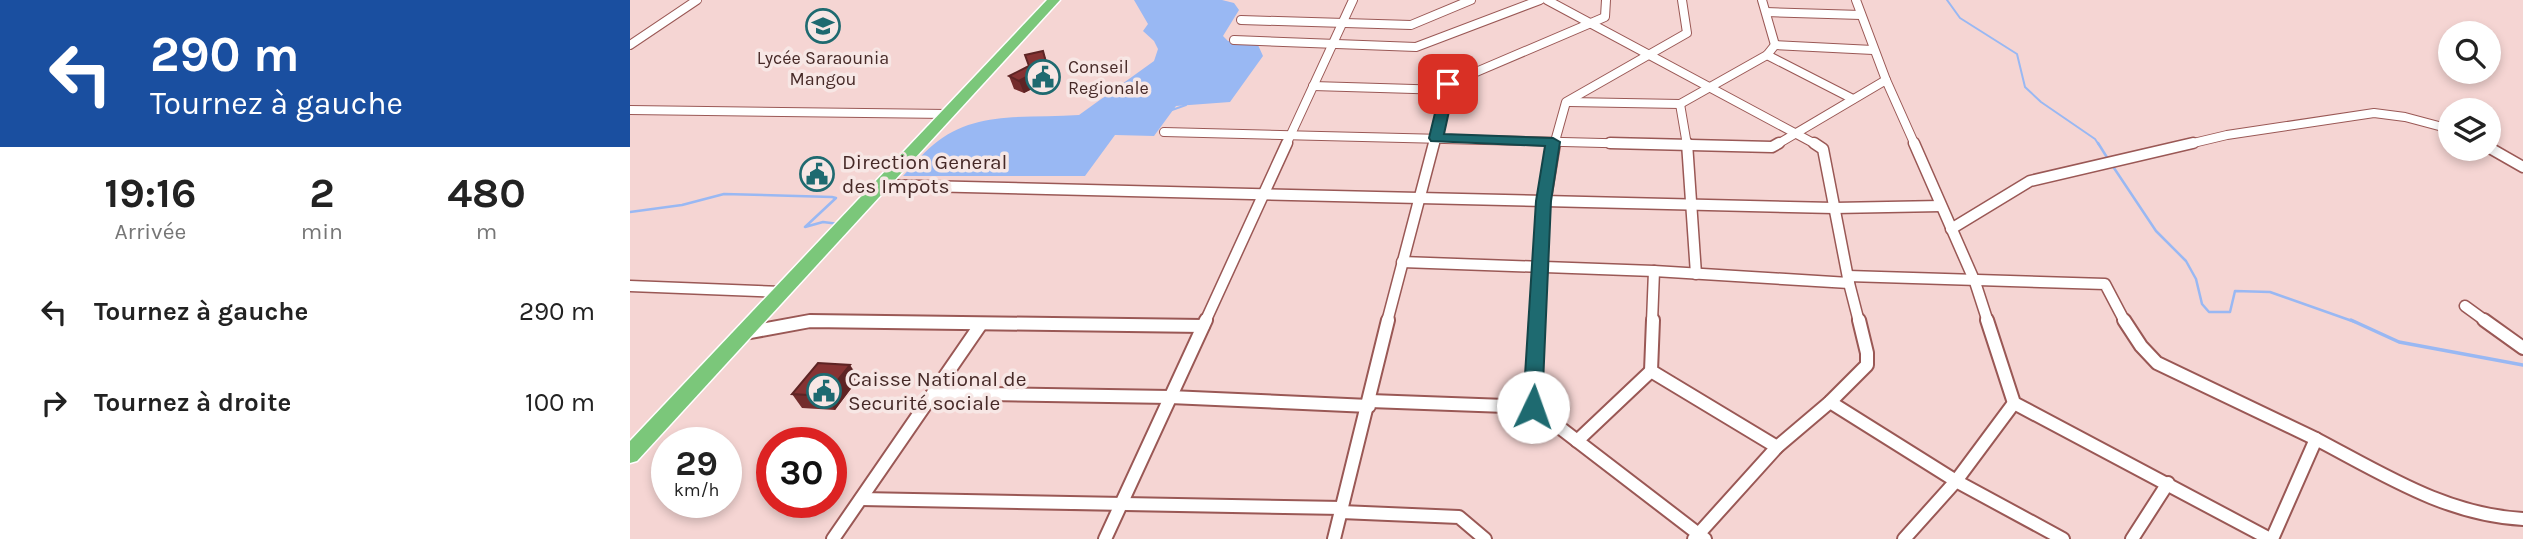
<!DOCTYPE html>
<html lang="fr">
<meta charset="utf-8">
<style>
:root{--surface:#fff;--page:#f2f2f2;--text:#222;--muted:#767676}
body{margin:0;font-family:Karla,sans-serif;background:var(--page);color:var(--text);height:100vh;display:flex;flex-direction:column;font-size:26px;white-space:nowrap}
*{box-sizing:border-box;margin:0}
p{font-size:23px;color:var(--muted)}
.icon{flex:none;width:38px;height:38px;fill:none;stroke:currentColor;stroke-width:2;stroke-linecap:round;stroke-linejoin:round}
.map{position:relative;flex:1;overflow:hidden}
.details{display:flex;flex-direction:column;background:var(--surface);width:630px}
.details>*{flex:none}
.top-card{background:#1a4fa0;color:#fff;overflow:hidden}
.buttons{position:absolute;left:1808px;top:21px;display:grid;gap:14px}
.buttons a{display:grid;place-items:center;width:63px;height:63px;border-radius:50%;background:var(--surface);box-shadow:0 4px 10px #0003;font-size:35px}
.speed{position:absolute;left:21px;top:427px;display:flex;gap:14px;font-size:35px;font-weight:700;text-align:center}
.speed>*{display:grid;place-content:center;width:91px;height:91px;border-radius:50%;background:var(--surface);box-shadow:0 4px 10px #0003;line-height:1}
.speed small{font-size:18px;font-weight:400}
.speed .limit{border:10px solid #d22;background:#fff;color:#111}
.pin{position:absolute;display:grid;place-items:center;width:60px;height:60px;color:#fff;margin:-30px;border-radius:14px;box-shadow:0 4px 10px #0006}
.me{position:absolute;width:77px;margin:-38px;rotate:3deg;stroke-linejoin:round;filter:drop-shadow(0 0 5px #0008)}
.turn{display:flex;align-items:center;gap:24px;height:147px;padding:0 35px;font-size:32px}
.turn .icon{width:91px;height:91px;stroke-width:2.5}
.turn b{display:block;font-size:49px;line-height:60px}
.eta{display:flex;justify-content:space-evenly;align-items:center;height:119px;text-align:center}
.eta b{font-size:42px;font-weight:700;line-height:49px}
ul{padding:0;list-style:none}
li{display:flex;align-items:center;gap:21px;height:91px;padding:0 35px}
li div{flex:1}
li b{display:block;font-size:26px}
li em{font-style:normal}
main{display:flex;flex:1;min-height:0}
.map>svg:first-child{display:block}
</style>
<main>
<section class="details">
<div class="top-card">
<div class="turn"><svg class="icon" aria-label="left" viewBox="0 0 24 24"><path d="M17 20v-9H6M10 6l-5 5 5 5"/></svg><div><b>290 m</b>Tournez à gauche</div></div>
</div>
<div class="eta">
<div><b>19:16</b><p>Arrivée</p></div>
<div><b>2</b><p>min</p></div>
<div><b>480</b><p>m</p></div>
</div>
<ul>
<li><svg class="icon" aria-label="left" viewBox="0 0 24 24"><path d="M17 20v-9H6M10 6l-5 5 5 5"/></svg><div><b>Tournez à gauche</b></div><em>290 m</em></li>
<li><svg class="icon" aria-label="right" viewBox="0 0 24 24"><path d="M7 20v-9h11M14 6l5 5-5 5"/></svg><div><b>Tournez à droite</b></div><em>100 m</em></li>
</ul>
</section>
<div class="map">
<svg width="1893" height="539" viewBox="0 0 1893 539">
<rect width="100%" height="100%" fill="#f5d5d3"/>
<path fill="#99b8f3" d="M504,0H592L604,3L609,10L593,36L598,41L628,45L633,56L600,102L546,106L524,136L485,135L455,176H273C282,166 292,154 303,145C345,109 398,119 449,115L524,61L528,49L524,41L513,31L518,24Z"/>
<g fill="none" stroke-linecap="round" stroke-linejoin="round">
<g stroke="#99b8f3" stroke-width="2">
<path d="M1317,0L1330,18L1387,54L1395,87L1411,102L1465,139L1469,145"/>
<path d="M542,110L556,105"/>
</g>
<g stroke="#99b8f3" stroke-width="2.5">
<path d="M1468,143L1478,159"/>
<path d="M1482,165L1526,231L1556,261L1566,279L1572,304L1579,312H1600L1605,291L1640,292L1725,322"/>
<path d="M0,212L52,205L94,194L202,197L206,198L175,227L193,222L209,224"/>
</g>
<path stroke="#99b8f3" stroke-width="3.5" d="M1721,320L1769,342L1893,365"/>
<g stroke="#9a5855" stroke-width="10">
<g id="minor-far2">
<path d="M917,0L1187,145"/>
<path d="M1132,0L1145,45"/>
<path d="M1226,0L1256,80"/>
<path d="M1136,12L1231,15"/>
<path d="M611,20L781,25L841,0"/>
<path d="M604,40L786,47L910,0"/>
<path d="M0,45L67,0"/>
<path d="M1145,45L1243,50"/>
<path d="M1137,55L1223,99"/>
<path d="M683,86L817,90"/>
<path d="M939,102L1050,104L1137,55L1145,45"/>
<path d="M1050,104L1057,145"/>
<path d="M0,110L317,114"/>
<path d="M534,132L1051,145"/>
<path d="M656,145L723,0"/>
<path d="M804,145L818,84L975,17L976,0"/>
<path d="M924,145L936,102L1057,33L1052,0"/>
<path d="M1146,145L1256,80L1285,145"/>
<path d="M1555,145L1597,135L1744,113L1775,117L1820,129"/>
</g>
</g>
<g stroke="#9a5855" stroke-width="13">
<g id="minor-far1">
<path d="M980,143L1142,147L1149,143"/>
<path d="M1057,143L1066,274"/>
<path d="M1284,143L1345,282L1358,322"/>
<path d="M1858,147L1893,167"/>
<path d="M251,185L1204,208L1311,206"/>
<path d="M1321,229L1400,181L1563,143"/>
<path d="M772,262L1024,271L1219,283L1193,149L1184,143"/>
<path d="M1218,276L1475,284L1495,322"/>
<path d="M1219,283L1229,322"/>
<path d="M0,286L152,292"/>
<path d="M1835,306L1857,322"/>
<path d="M175,322H248"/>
<path d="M575,322L657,143"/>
<path d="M757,322L804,143"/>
<path d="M906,322L913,215L925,143"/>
<path d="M1022,322L1024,271"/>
</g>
</g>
<g stroke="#9a5855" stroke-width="16">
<g id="minor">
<path d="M1023,320L1021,371L1147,447"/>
<path d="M1357,320L1384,403L1640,539"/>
<path d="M1494,320L1511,346L1527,363L1686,439"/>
<path d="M1854,320L1893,348"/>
<path d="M115,333L180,321L573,326"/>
<path d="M303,393L540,397L739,406"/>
<path d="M740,401L903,407L1075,539"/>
<path d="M1200,402L1326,481L1433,539"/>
<path d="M903,407L906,320"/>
<path d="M947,441L1021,371"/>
<path d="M231,499L712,508"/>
<path d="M711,512L829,517L855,539"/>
<path d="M203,539L351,324"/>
<path d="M475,539L576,320"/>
<path d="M704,539L758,320"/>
<path d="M1064,539L1147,447L1200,402L1237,365V353L1229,320"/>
<path d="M1274,539L1326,481L1384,403"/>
<path d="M1502,539L1538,483"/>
<path d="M1642,539L1686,439C1753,474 1816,515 1893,519"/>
</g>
</g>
<g stroke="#fff" stroke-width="3">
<path id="trunk" d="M417,0H430L7,461L0,463V441Z"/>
</g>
<use href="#minor-far2" stroke="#fff" stroke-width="8"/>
<use href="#minor-far1" stroke="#fff" stroke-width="10"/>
<use href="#minor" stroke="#fff" stroke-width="12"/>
<use href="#trunk" fill="#7bc77a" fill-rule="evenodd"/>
</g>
<g fill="#732c2c">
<path d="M413,51L417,63L425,67L429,79L416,82L394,93L384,89L379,76L399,66Z"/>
<path d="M229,378L205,410L172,408L162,394Z"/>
</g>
<g fill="#5e2424">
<path d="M413,51L419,68L425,67L429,79L416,82L394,93L389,81L411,69Z"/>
<path d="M220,365L229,378L205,410L195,396Z"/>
</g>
<g fill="#863333" stroke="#5e2424" stroke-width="2">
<path d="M413,51L416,62L425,67L411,69L389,81L379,76L399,66L395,55Z"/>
<path d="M188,363L220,365L195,396L162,394Z"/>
</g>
<path fill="#1e6a70" stroke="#144549" stroke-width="2" d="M818,80L825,84L814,134L923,138L930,142L921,201L912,407L909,412H896L893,407L906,201L915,146L801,141L799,138L812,84Z"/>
<defs>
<g id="university-ring" transform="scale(1.75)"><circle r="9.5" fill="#f7e7e5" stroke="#1e6a70" stroke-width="1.5"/><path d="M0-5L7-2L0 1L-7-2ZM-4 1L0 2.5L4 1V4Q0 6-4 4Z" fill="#1e6a70"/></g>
<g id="civic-ring" transform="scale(1.75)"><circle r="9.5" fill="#f7e7e5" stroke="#1e6a70" stroke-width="1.5"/><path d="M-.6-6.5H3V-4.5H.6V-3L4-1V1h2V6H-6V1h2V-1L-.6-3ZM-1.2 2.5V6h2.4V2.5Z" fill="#1e6a70"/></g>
</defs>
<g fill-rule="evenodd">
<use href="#university-ring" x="193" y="26"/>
<use href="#civic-ring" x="413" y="77"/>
<use href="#civic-ring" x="187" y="174"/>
<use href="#civic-ring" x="194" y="391"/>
</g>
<g text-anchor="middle" stroke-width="7" stroke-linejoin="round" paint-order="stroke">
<g font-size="18" fill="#462927" stroke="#f7e7e5">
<text x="193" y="64">Lycée Saraounia<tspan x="193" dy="21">Mangou</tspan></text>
<text x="438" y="73" text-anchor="start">Conseil<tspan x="438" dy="21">Regionale</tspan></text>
</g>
<g font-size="21" fill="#462927" stroke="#f7e7e5" text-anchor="start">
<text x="212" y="169">Direction General<tspan x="212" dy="24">des Impots</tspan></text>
<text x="218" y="386">Caisse National de<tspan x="218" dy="24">Securité sociale</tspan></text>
</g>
</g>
</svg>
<div class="buttons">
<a><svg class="icon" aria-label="search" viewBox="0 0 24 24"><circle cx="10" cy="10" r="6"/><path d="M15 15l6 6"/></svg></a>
<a><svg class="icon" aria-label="layers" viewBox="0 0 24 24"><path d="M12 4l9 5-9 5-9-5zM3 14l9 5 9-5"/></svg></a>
</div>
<div class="speed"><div>29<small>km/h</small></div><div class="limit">30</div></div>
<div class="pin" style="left:818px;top:84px;background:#d93025"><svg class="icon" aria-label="arrive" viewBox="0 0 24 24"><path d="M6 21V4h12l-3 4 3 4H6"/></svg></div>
<svg class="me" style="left:903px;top:407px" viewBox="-20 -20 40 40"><circle r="19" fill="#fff"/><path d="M0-13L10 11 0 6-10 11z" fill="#1e6a70"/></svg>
</div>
</main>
